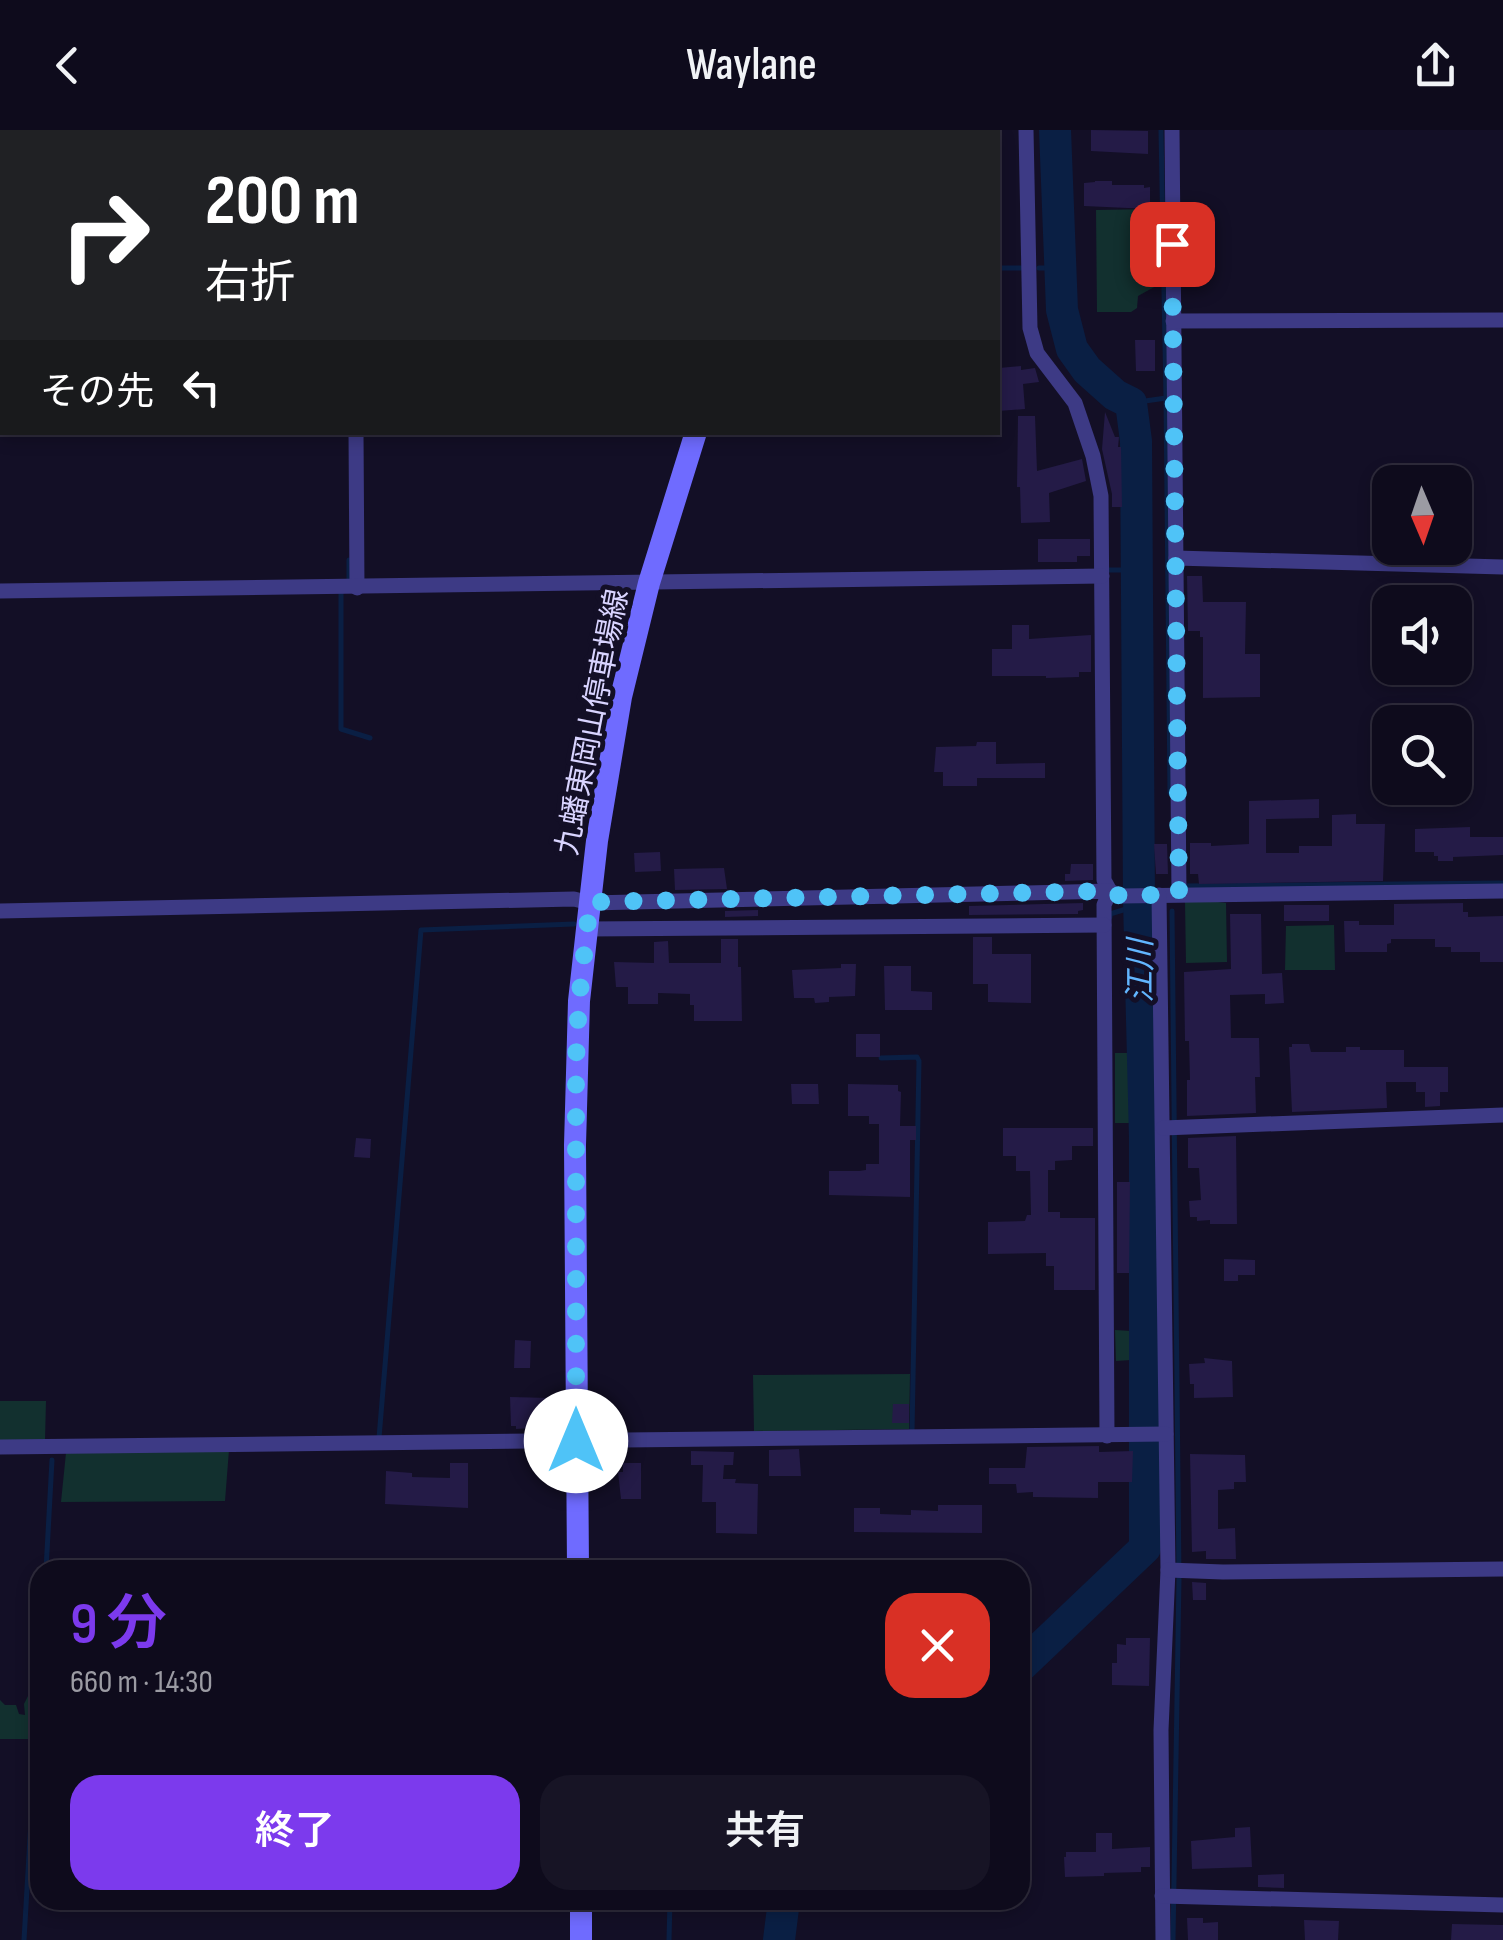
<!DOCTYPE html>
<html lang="ja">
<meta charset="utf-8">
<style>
:root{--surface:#0e0b1c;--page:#171425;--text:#f1f3f6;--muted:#9b9ba3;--line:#2e2b3b;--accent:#7c3aed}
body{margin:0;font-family:"Sofia Sans Condensed","Noto Sans JP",sans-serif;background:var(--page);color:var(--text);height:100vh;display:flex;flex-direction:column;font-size:38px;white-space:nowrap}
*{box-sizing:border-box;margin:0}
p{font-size:32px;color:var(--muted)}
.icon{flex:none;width:55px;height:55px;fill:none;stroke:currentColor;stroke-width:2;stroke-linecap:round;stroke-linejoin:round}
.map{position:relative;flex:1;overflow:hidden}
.sheet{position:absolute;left:30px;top:1430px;width:1000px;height:350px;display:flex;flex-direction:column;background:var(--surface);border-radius:30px;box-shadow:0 5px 15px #0003,0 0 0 2px var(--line)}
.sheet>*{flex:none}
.guide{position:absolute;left:0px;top:0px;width:1000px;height:305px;box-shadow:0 5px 15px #0003,0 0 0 2px var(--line);background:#202124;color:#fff;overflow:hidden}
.needle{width:65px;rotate:178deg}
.fabs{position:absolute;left:1372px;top:335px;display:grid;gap:20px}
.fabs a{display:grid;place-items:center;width:100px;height:100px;border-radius:20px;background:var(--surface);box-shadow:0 5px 15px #0003,0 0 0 2px var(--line);font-size:50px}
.pin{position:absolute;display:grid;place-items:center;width:85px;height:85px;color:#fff;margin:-42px;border-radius:20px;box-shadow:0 5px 15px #0006}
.me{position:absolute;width:110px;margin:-55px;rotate:0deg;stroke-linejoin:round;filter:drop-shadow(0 0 8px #0008)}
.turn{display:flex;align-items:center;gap:35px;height:210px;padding:0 40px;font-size:45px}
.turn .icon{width:130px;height:130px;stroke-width:2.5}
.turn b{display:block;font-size:70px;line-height:85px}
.then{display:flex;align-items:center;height:95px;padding:0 40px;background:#0003;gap:20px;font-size:38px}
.round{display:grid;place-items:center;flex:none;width:105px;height:105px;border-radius:30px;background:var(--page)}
.headline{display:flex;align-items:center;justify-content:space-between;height:170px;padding:0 40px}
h1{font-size:60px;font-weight:600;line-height:75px;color:var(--accent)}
.action{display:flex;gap:20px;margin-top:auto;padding:20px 40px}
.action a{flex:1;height:115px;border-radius:30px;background:var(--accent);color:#fff;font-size:40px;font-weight:600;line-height:115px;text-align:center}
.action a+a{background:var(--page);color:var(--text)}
header{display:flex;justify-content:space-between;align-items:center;height:130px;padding:0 40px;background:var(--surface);font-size:45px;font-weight:600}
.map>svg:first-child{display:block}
</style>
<header><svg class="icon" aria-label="back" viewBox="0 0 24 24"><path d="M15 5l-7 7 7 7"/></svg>Waylane<svg class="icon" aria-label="share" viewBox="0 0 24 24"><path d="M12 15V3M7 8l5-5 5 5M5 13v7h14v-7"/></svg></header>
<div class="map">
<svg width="1503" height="1810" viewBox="0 0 1503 1810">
<rect width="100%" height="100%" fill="#130f26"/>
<g fill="#12302f">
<path d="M1156,79L1158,150L1156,156L1138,166L1137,178L1131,182H1097L1096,80Z"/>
<path d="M1210,771L1226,773L1227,832L1186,833L1185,772Z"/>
<path d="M1334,795L1335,840H1285L1286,796Z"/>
<rect x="1115" y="923" width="15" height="70"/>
<path d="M1115,1200L1131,1201V1230L1116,1231Z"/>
<path d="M910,1244L909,1299L754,1301L753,1245Z"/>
<path d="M0,1271H46L45,1310H0Z"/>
<path d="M229,1320L225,1371L61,1372L66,1323Z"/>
<path d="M37,1552L33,1609H0V1570L5,1575H16L19,1584L25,1585L24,1574L31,1560V1555Z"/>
</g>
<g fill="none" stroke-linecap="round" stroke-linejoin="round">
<g stroke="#0a1f44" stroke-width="5">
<path d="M998,138H1021"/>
<path d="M1039,138H1060"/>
<path d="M1166,268L1170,663"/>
<path d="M1131,273L1166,268L1161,0"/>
<path d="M349,430V452"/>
<path d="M1109,440H1138"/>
<path d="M341,463V599L370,608"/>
<path d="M1183,756L1503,753"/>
<path d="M1172,781L1179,1448L1173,1810"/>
<path d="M1110,787V784L1139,775"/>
<path d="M881,928L917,927L919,931L912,1302"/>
<path d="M379,1308L421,800L574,794"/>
<path d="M46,1440L52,1330"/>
<path d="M24,1810L40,1538"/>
<path d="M669,1810L670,1770"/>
</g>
<g stroke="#0a1f44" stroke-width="32">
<path d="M1020,1537L1145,1418V1008L1139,770L1136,311L1131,273L1115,265L1087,240L1072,219L1062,180L1055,0"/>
<path d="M779,1810L784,1770"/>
</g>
</g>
<g fill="#241b47">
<path d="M1091,0L1148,1V24L1091,21Z"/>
<path d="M1095,51H1112V55H1144V58L1150,57V79L1084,76V53L1095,52Z"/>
<path d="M1135,210H1155V241H1136Z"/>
<path d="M1021,236V240L1035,238L1039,252L1023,254L1025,279L998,281L999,238Z"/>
<path d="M1105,282L1115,307H1119L1118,317H1121L1122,377H1112V364L1102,319Z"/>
<path d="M1018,286H1035L1037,341L1082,329L1086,351L1049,363L1050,392L1021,393L1020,357H1017Z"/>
<path d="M1038,409H1090V426H1077V432H1038Z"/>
<path d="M1187,446H1202L1203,472H1246L1245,524H1260V567L1203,568V507H1200V501H1188Z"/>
<path d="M1012,495H1029V509L1091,505V542H1079V547L1046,548V546H992V519H1012Z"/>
<path d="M977,612H996V634L1045,633V648H977V656H943V642H934L936,617L976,616Z"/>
<path d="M1319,669V688L1266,689V723H1299V716H1332V685L1356,684V694H1385L1383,751L1199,754L1198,744H1190V713H1211V716L1249,714V671Z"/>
<path d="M1470,697V707H1503V725L1453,727V731H1438V726H1434V722H1415V699Z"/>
<path d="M1154,714H1167L1168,744H1156Z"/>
<path d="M660,722L661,741L635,742L634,723Z"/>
<path d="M1071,734H1093V750L1065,751V744H1070Z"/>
<path d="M724,738L727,759L675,760L674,739Z"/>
<path d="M1083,773V780L1078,781V784L969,785V776Z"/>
<path d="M1463,773V782H1468V787L1503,786V832H1480V822H1451V817H1435V809H1391V813L1387,814V822H1345L1344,791H1359V795H1394V774Z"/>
<rect x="1284" y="775" width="45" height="16"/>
<path d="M758,780V786L725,787V781Z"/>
<path d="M1230,784H1261L1262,844L1282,843L1284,873L1265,874V864L1230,865L1231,908H1259L1260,947H1255L1256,983L1187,986V950H1190L1189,911H1185L1184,842L1231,839Z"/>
<path d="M973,807H992V824H1031V873L988,872V854H973Z"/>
<path d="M721,809H738V837H741L742,891H694V875H690V864L658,863V874H628V857H616L614,832L654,833V812L668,811L669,833H721Z"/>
<path d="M841,834H856L855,866L829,867V872L815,873L814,868H794L792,840L841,838Z"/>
<path d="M884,836H911V861L932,862V880H885Z"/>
<rect x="856" y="904" width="24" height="23"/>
<path d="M1292,914H1309L1311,922H1346V917H1360V920H1404V937H1448V962H1440V976L1425,977V962H1416V952H1386L1387,978L1292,982L1289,917H1292Z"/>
<path d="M791,954H818L819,974H792Z"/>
<path d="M848,954L898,955V961L901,962L900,996H916V1010H910V1067L829,1065V1041H859L866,1040V1034H879V994H869V986H848Z"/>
<path d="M1003,998H1093V1016H1072V1030L1055,1031V1040H1048V1082H1060V1088H1095V1160H1054V1136H1046V1123L988,1124V1092L1025,1091L1027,1085H1031L1030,1041H1016V1026H1003Z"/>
<path d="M1236,1006L1237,1094H1210V1090L1197,1091V1087H1190L1189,1071L1201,1070L1199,1038H1188V1008Z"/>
<path d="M356,1008L371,1009L370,1028L354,1027Z"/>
<path d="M1117,1052H1130L1129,1143H1117Z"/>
<path d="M1224,1129L1255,1130V1145H1238V1151H1224Z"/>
<path d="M515,1210L531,1211L530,1238H514Z"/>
<path d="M1204,1228L1232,1231L1233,1267L1194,1268V1254H1190L1189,1234L1205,1233Z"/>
<path d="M510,1267L551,1268L548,1297L516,1299V1296H511Z"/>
<path d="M893,1274H909V1293H892Z"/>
<path d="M1099,1316V1322L1133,1321L1132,1352H1098V1368L1033,1367V1362L1017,1363L1016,1354H989V1338H1025L1027,1317Z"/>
<path d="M799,1319L801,1346H769V1320Z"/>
<path d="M691,1321L734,1322L733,1335H724L723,1349H736L735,1353L758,1354L757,1404L716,1403V1372H702L703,1335H691Z"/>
<path d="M1190,1324L1245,1325L1246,1352H1234V1359L1218,1360V1399L1235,1398L1236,1429H1206V1421L1192,1422Z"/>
<path d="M450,1333H468V1378L385,1374L386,1341L412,1343V1347L450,1348Z"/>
<path d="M623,1333H641V1369H621L618,1342H623Z"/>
<path d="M938,1375H982V1403L854,1402V1378H880V1384L911,1385V1380L938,1381Z"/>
<path d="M1192,1452L1206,1453V1470H1193Z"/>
<path d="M1126,1508H1150L1149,1556L1112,1555V1533H1117V1514L1126,1515Z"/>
<path d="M1250,1697L1252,1737L1192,1739L1191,1711L1235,1707V1698Z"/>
<path d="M1096,1703H1112V1719L1150,1717V1737H1141V1742L1104,1743V1746L1065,1747L1064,1727H1066V1722H1096Z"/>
<path d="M1284,1744V1758L1258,1757V1745Z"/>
<path d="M1187,1788H1203V1793L1218,1792V1810H1188Z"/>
<path d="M1304,1790L1339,1791L1338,1810H1305Z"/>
<path d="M1452,1794L1503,1795V1810H1451Z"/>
</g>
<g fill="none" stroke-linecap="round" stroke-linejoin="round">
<g stroke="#3d3a85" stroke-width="15">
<path d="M1026,0L1030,198L1037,223L1075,273L1093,326L1101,366L1104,750L1110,761L1120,766L1503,761"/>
<path d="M1172,0L1179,764"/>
<path d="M355,2V0"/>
<path d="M0,48H2"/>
<path d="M1173,191L1503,190"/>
<path d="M0,253H2"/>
<path d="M356,302L357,458"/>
<path d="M1176,428L1503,437"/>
<path d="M0,461L1102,446"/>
<path d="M1159,765L1168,1440L1161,1600L1163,1810"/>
<path d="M0,781L574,769L590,773L1110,761L1104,775L1107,1306"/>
<path d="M587,799L1104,795"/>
<path d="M1163,998L1503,985"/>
<path d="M0,1317L1166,1304"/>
<path d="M1168,1440L1223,1442L1503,1439"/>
<path d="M1162,1766L1503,1775"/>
</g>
<g stroke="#6f6bff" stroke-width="22">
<path d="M795,2L796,0"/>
<path d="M578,1440L575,1015L579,871L587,799L597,711L621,567L649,453L696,302"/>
<path d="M581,1770V1810"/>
</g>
</g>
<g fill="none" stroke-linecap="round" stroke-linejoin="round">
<path stroke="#4fc3f7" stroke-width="18" stroke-dasharray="0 32.4" d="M576,1311V930L579,871L590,772L1110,761L1120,766L1179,764L1172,114"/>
</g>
<g text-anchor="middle" stroke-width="10" stroke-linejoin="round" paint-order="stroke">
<g font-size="30" fill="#d9d4ff" stroke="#130f26">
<text transform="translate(592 592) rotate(-79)" y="10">九蟠東岡山停車場線</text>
</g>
<g font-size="32" font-style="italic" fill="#62b6ff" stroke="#130f26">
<text transform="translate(1140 841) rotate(-90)" y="11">江川</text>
</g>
</g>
</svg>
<div class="fabs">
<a><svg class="needle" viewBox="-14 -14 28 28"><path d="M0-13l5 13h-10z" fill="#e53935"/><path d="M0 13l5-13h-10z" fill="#9b9ba3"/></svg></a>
<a><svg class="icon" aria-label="sound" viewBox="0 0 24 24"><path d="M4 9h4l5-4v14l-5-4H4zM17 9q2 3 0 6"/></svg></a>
<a><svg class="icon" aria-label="search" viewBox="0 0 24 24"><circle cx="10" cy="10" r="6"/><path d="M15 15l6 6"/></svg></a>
</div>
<div class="pin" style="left:1172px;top:114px;background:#d93025"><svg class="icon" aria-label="arrive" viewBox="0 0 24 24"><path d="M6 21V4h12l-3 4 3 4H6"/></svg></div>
<svg class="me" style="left:576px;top:1311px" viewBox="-20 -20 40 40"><circle r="19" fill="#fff"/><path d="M0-13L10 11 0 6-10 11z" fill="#4fc3f7"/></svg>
<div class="guide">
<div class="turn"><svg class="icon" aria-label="right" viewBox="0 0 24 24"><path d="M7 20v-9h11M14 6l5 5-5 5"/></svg><div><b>200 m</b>右折</div></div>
<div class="then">その先<svg class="icon" aria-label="left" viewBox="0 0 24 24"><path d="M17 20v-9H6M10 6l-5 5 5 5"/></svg></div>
</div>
<section class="sheet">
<div class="headline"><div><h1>9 分</h1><p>660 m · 14:30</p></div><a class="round" style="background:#d93025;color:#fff"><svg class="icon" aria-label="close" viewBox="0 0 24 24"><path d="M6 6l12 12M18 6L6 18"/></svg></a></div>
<div class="action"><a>終了</a><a>共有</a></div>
</section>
</div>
